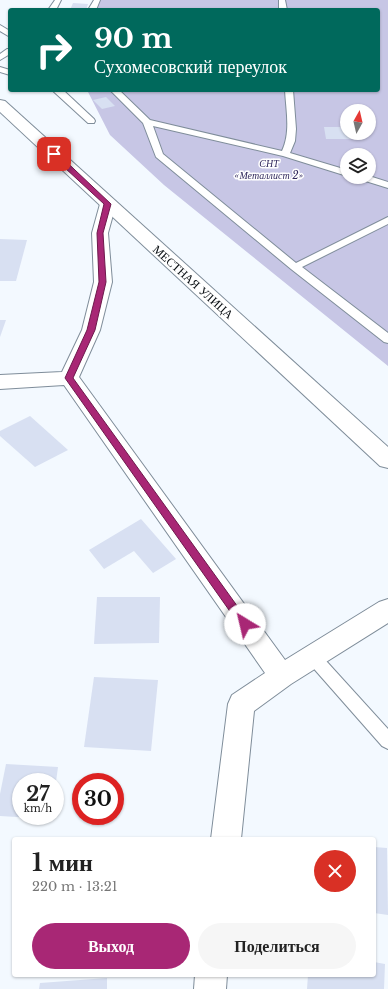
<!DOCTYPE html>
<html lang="ru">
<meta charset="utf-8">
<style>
:root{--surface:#fff;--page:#f6f6f6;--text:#222;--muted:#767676;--accent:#a82775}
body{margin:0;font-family:"Libre Baskerville",serif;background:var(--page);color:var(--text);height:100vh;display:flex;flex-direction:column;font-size:15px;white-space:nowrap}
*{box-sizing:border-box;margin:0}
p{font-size:13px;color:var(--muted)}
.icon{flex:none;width:22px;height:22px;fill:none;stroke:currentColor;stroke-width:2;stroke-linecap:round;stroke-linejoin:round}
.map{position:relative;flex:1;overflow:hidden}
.sheet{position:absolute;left:12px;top:837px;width:364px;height:140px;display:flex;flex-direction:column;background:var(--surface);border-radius:4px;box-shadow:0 1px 3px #0004}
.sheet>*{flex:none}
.banner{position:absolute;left:8px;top:8px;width:372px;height:84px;border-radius:4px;box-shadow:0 1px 3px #0004;background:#00695c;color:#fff;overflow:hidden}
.needle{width:26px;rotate:8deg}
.controls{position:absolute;left:340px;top:104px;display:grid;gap:8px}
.controls a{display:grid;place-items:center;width:36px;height:36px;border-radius:50%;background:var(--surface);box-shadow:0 1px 3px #0004;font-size:20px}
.speed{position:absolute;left:12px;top:773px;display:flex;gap:8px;font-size:20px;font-weight:700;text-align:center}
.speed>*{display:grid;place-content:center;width:52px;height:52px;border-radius:50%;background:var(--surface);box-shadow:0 1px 3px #0004;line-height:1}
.speed small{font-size:10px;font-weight:400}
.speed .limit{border:6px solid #d22;background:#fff;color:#111}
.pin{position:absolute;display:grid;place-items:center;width:34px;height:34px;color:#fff;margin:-17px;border-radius:8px;box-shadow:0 2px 6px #0006}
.me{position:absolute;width:44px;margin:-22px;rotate:324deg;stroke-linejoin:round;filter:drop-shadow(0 0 3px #0008)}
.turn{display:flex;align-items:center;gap:14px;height:84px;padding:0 20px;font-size:18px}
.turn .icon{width:52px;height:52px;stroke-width:2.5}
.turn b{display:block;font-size:28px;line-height:34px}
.round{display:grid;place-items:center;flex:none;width:42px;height:42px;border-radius:21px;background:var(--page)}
.overview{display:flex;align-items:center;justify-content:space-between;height:68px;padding:0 20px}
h1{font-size:24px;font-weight:700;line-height:30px}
.action{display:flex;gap:8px;margin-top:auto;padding:8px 20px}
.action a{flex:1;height:46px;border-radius:24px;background:var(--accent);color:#fff;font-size:16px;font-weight:700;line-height:46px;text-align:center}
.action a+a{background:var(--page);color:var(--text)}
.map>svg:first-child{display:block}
</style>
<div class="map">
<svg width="388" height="989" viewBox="0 0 388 989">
<rect width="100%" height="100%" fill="#f3f9ff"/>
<path fill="#c7c6e5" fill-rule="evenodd" d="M100,0H388V366L164,185L110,135L87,90H378V10H95ZM347,111H369V133H347ZM347,155H369V177H347Z"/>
<g fill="#d8e0f2">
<path d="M73,3L88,4L86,10H70Z"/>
<path d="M106,97L115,106L102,109L93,100Z"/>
<path d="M324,127H347V133H354L356,139H326Z"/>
<path d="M0,239L27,240L16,281H0Z"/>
<path d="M0,320H6L0,337Z"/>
<path d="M30,416L68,450L35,467L0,436V431Z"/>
<path d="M141,519L176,559L153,573L134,551L104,569L89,550Z"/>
<path d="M97,597H160L159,643L94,644Z"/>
<path d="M94,677L158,680L151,751L84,747Z"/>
<path d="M6,764L58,767L56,782H21V816H50V819L0,816V794Z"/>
<path d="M374,847L387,848L388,915L374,913Z"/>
<path d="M374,962L385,964L384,989H307L308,975H374Z"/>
<path d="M107,978V989H39L40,983Z"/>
</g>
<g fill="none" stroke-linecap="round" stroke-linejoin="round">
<g stroke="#7f8d9a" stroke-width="2">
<g id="service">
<path d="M55,0H61L56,10H48Z"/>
<path d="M94,0H100L96,10H88Z"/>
<path d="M279,0H285L287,10H279Z"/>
<path d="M0,25L10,31V37L0,31Z"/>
<path d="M7,49H10V54L0,60V54Z"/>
<path d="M0,67L10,70V75L0,72Z"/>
<path d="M52,90H63L94,119L95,121L94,123H88Z"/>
<path d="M110,90H119L150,120L282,151C291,132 286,110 285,90H293L296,129L295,141L290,153L347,170V176L283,156L153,126L163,154L296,263L388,217V224L302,267L388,333V343L384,342L291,269L156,157L143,123Z"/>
<path d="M369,176L388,182V188L359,179L357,177Z"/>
<path d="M313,650L318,652L388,729V749L382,746L308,662L306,657L308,652Z"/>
</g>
</g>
<g stroke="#7f8d9a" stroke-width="2">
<g id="minor">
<path d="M108,199L114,201L116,204L108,233L112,282L100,330L79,377L285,660L379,602L388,599V623L291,684L254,711L241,839H211L228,704L232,695L265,673L64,385L0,389V375L62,372L82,330L94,282L92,233L100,204L102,201Z"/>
<path d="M195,975H227L226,989H194Z"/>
</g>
</g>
<g stroke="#7f8d9a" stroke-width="2">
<path id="secondary" d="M0,100L5,101L388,447V468L380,466L0,112Z"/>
</g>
<use href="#service" fill="#fff" fill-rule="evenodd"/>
<use href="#minor" fill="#fff" fill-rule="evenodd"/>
<use href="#secondary" fill="#fff" fill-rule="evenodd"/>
</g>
<path fill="#a82775" stroke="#6d194c" d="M52,153H57L111,204L103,233L106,282L95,330L73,378L248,621L250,624L248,627L245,629L241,627L65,378L87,330L99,282L97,233L104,204L52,156Z"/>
<g text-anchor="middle" stroke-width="3" stroke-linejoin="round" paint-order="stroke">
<g font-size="10" font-style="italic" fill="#31295d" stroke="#fff">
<text x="269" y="167">СНТ<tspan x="269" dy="12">«Металлист 2»</tspan></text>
</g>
<g font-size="12" fill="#080d11" stroke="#fff">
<text transform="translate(193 282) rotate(42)" y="4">МЕСТНАЯ УЛИЦА</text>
</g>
</g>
</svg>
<div class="controls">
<a><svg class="needle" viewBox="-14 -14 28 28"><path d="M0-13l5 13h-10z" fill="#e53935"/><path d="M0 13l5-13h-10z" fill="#767676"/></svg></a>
<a><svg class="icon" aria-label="layers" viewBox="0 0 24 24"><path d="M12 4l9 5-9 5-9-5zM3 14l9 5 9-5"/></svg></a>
</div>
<div class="speed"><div>27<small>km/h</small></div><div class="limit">30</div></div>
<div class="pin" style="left:54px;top:154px;background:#d93025"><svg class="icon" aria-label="arrive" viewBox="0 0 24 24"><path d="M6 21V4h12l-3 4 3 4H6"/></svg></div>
<svg class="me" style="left:245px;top:624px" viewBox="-20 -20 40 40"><circle r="19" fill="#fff"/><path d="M0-13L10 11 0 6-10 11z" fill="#a82775"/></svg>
<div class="banner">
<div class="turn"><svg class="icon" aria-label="right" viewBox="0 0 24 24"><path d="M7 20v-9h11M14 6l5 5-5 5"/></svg><div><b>90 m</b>Сухомесовский переулок</div></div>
</div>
<section class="sheet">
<div class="overview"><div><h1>1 мин</h1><p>220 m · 13:21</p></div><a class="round" style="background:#d93025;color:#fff"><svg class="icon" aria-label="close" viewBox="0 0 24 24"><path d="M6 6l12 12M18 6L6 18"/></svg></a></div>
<div class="action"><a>Выход</a><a>Поделиться</a></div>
</section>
</div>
